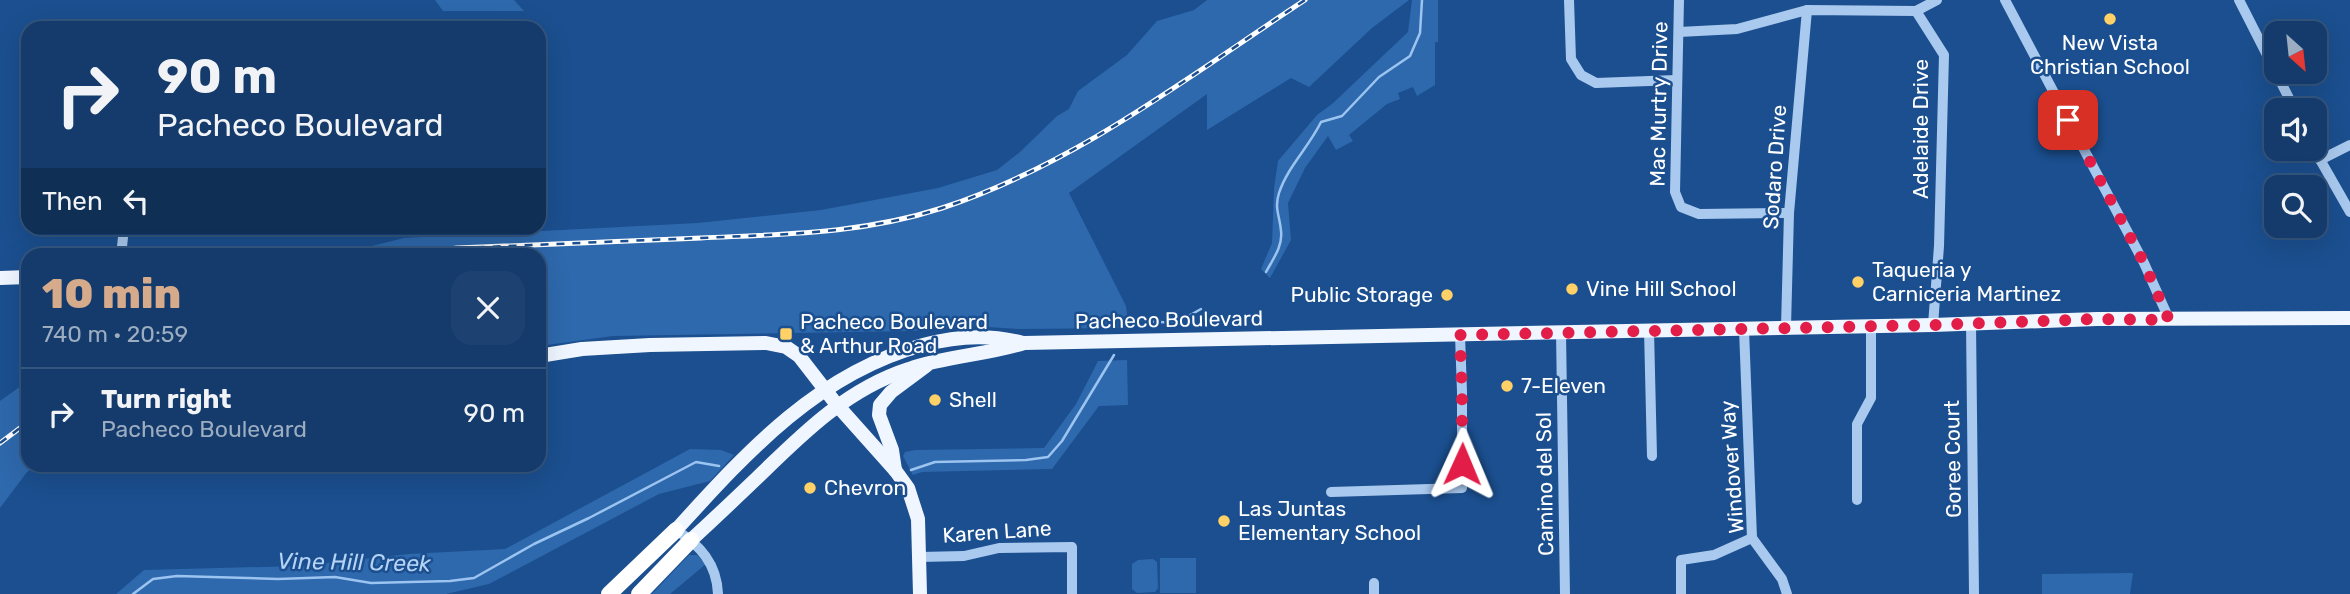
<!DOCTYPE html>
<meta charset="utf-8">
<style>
:root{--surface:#143b6b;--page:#1d4271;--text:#f1f3f6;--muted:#9dadc1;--line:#33557e;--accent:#d6ab8b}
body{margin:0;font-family:Rubik,sans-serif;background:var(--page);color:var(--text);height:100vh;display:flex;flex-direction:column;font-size:26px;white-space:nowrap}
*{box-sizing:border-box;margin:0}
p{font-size:23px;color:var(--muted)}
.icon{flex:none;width:38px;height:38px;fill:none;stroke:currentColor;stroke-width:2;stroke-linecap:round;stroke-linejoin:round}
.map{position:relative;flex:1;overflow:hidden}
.details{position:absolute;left:21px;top:248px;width:525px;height:224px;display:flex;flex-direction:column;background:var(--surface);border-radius:21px;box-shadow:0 7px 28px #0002,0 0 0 2px var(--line)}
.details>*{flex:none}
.hud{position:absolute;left:21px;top:21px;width:525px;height:214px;border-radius:21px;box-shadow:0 7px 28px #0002,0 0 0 2px var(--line);background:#143b6b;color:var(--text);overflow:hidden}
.needle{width:46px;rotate:153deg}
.buttons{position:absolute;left:2264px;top:21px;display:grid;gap:14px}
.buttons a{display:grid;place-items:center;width:63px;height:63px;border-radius:14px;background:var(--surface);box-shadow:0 7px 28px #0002,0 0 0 2px var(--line);font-size:35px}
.pin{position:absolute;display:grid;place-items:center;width:60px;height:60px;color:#fff;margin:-30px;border-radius:14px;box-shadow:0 4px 10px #0006}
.me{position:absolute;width:77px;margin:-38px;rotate:1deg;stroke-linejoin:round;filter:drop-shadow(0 0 5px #0008)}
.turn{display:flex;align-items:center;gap:24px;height:147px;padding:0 21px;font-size:32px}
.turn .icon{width:91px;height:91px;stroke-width:2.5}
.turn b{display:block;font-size:49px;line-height:60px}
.then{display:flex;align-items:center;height:66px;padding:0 21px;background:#0003;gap:14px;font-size:26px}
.round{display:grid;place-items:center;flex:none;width:74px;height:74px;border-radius:21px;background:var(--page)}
.head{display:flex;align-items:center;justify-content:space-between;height:119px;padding:0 21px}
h1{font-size:42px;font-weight:800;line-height:52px;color:var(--accent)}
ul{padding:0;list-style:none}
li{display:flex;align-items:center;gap:21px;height:91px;padding:0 21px;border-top:2px solid var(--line)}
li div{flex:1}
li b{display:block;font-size:26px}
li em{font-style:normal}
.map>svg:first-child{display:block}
</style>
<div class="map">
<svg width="2350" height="594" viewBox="0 0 2350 594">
<rect width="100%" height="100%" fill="#1b4f8f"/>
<g fill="#2e69ad">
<path d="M435,0H514L524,11H443Z"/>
<path d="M1207,0H1409L1372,28L1309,87L1291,78L1207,130V94L1069,193L1126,306L1129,328L1018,329L973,326L912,331L613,336L539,346V256L336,255L404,238L698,223L821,210L938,188L997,170L1020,152L1057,116L1069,109L1078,91L1127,55L1157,21L1194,10Z"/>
<path d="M1412,0H1438V42H1435V85L1417,96L1413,87L1398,93L1400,99L1387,104L1349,135L1353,141L1336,150L1328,136L1305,168L1288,203L1291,240L1270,278L1261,269L1272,243L1274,188L1278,161L1317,115L1332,104L1408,32Z"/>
<path d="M1127,360L1128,405L1099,406L1052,469L922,472L913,475L903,456L905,452L916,450L1044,448L1076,404L1098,361Z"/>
<path d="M28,381V466H36L27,472L0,508V401Z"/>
<path d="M690,449L721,450L734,455L710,481L659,494L489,584L446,594H116L144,570L298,566L409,554L505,549Z"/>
<path d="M689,555H697L706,564L670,594H652Z"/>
<rect x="1160" y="558" width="36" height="35"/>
<path d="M1138,560L1153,559L1157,562L1158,588L1155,592L1137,593L1132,589V564Z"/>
<path d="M2133,573L2130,594H2042V574Z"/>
</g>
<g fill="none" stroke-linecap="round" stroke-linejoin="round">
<g stroke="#9cc4f0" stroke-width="2.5">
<path d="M1266,272C1273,259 1283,246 1281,231C1280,216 1274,209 1279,193C1288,166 1309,147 1321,122L1342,116L1379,77L1410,56L1420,33L1422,0"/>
<path d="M1144,321L1176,323L1201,309"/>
<path d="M911,470L935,462L1026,460L1048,457L1062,441L1114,355"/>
<path d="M133,594L153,579L177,576L278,579L335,577L371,583L450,581L474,578L534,544L589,518L696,462L719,466"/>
</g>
<g stroke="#a9c9ee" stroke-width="10">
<path d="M1569,0L1571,59L1581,75L1596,83L1676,80"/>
<path d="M1679,0L1675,192L1681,207L1699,214L1789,213"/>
<path d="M2005,0L2144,263L2169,319"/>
<path d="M2239,0L2295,110"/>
<path d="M1916,11L1944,55L1939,246L1933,325"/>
<path d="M1679,32L1737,29L1807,10L1916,11L1937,0"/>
<path d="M2314,149L2350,212"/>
<path d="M2320,160L2350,145"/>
<path d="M121,256L124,228"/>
<path d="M1971,324L1974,594"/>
<path d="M1786,327L1789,213L1807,10"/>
<path d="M1744,329L1752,538L1782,579L1787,594"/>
<path d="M1649,330L1652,456"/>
<path d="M1561,332L1565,594"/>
<path d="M1331,492L1462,488V392L1460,335"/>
<path d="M1857,500V424L1871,398V327"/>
<path d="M676,530C700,545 717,564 718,594"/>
<path d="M920,557L964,556L999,548L1072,547V594"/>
<path d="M1374,583V594"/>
<path d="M1681,594V560L1714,555L1752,538"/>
</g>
<g stroke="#f0f6ff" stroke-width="14">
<path d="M0,278L28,277"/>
<path d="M539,356L582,349L650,345L766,343L786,347L799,356L837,405L895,470L908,488L918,519L920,594"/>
<path d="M895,470L892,450L879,415L880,405L891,392L926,366"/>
<path d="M676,530C747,452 818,373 923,345C956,336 990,334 1023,343"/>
<path d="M691,540C714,519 736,498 758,477C803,433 847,389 909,369C946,356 987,355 1024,343L1933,325L2097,319L2350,318"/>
</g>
<g stroke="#fff" stroke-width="16">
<path d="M609,594L676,530"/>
<path d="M639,594L691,540"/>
</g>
<g stroke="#fff" stroke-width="5">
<g id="rail">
<path d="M397,256L457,248C539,245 620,241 701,238C785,234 862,234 942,208C1076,164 1189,76 1305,0"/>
<path d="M0,443L28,422"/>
</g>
</g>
<use href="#rail" stroke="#1b4f8f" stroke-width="2.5" stroke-dasharray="8" stroke-linecap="butt"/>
</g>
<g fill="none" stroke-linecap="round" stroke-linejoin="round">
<path stroke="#e11d48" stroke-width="12" stroke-dasharray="0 21.6" d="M1462,464V393L1460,335L1933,325L2097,319L2169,320L2144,263L2068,120"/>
</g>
<g fill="#ffd166" stroke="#1b4f8f" stroke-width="2.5">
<circle cx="2110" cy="19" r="7"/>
<circle cx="1858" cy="282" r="7"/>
<circle cx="1572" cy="289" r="7"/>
<circle cx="1447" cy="295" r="7"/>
<rect x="779" y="327" width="14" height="14" rx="3.5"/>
<circle cx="1507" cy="386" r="7"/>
<circle cx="935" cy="400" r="7"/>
<circle cx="810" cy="488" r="7"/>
<circle cx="1224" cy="521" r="7"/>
</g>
<g text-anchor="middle" stroke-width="5" stroke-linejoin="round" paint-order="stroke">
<g font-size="21" fill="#fff" stroke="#1b4f8f" text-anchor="start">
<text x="2110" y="50" text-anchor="middle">New Vista<tspan x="2110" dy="24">Christian School</tspan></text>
<text x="1872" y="277">Taqueria y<tspan x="1872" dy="24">Carniceria Martinez</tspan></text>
<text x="1586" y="296">Vine Hill School</text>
<text x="1433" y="302" text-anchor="end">Public Storage</text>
<text x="800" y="329">Pacheco Boulevard<tspan x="800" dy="24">&amp; Arthur Road</tspan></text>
<text x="1521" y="393">7-Eleven</text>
<text x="949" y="407">Shell</text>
<text x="824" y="495">Chevron</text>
<text x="1238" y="516">Las Juntas<tspan x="1238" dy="24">Elementary School</tspan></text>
</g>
<g font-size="21" fill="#fff" stroke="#1b4f8f">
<text transform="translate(1659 104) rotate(-89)" y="7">Mac Murtry Drive</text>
<text transform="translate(1921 129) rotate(-90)" y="7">Adelaide Drive</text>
<text transform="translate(1775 167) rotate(-86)" y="7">Sodaro Drive</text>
<text transform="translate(1169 320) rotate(-1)" y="7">Pacheco Boulevard</text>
<text transform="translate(1953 459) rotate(-91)" y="7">Goree Court</text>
<text transform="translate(1732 467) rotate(-94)" y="7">Windover Way</text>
<text transform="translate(1545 484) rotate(-91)" y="7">Camino del Sol</text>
<text transform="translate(997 532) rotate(-4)" y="7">Karen Lane</text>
</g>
<g font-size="23" font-style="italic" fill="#b5d3f5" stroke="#1b4f8f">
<text transform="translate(354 562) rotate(1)" y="8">Vine Hill Creek</text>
</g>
</g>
</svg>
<div class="buttons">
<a><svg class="needle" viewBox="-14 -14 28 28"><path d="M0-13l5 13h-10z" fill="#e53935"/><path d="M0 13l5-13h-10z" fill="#9dadc1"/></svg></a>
<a><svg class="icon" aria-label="sound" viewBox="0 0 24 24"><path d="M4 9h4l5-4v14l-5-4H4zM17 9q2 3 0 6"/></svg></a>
<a><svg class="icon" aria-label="search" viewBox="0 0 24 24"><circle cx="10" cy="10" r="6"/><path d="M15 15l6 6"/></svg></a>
</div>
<div class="pin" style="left:2068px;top:120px;background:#d93025"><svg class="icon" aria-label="arrive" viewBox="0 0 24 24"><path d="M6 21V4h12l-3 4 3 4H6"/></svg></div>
<svg class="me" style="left:1462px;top:464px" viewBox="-20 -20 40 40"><path d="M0-17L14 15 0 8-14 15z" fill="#e11d48" stroke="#fff" stroke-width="4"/></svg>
<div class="hud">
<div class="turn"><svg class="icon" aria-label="right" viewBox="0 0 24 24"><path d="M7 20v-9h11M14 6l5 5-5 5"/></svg><div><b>90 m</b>Pacheco Boulevard</div></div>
<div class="then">Then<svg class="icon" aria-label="left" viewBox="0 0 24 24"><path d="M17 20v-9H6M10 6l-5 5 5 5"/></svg></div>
</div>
<section class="details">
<div class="head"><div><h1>10 min</h1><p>740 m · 20:59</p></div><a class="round"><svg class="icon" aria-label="close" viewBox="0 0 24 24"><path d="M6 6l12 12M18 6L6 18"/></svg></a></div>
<ul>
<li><svg class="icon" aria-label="right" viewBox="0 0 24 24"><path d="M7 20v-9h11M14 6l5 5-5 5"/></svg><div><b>Turn right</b><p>Pacheco Boulevard</p></div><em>90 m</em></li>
</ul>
</section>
</div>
